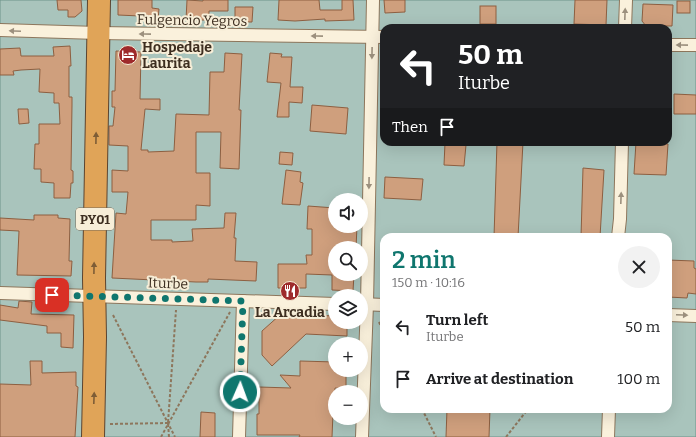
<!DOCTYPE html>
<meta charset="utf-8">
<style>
:root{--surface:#fff;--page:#f2f2f2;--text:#202124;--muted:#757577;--accent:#0f766e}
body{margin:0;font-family:Bitter,serif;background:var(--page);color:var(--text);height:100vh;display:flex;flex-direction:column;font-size:15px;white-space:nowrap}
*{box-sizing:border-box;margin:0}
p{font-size:13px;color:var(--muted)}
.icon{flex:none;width:22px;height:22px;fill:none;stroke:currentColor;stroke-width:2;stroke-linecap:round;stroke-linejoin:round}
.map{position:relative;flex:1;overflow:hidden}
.sheet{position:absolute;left:380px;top:233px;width:292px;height:180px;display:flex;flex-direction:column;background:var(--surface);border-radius:12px;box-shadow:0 4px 16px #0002}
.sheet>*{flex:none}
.guide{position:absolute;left:380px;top:24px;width:292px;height:122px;border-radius:12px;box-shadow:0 4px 16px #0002;background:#202124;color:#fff;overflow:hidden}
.controls{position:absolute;left:328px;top:193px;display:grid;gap:8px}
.controls a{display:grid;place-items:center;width:40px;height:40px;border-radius:50%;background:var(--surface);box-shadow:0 4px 16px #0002;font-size:20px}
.pin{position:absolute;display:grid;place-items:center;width:34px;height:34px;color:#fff;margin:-17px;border-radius:8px;box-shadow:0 2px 6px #0006}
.me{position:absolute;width:44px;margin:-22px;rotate:2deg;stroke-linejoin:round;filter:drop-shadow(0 0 3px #0008)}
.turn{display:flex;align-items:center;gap:14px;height:84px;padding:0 12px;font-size:18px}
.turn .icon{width:52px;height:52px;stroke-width:2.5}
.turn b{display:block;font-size:28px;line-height:34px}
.then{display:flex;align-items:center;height:38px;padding:0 12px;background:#0003;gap:8px;font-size:15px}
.round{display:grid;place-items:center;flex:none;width:42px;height:42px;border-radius:21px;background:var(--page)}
.headline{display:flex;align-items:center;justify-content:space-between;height:68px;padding:0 12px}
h1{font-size:24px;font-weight:600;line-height:30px;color:var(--accent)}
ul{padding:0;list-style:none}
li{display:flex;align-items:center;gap:12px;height:52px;padding:0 12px}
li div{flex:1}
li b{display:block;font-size:15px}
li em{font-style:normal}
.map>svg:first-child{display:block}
</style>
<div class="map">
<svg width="696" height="437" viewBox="0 0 696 437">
<rect width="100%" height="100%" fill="#f0e4c8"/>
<path fill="#a9c4bc" stroke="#6f938a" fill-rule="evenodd" d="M0,0H696V437H0ZM384,28H668V142H384ZM335,200H361V226H335ZM384,237H668V409H384ZM335,248H361V274H335ZM335,296H361V322H335ZM335,344H361V370H335ZM335,392H361V418H335Z"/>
<g fill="#cf9f7d" stroke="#8d5f41">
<path d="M57,0H81L82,11L75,17H68V10H58Z"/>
<path d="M118,0H152V8L159,9L158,20L139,18L140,16L118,15Z"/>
<path d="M187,0L203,1V0H228V11H209V20H186Z"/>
<path d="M279,0H319L320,10H342V0H353L354,20L325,21V19L295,21L278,20Z"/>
<path d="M384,0H405V12L385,13Z"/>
<path d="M575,0H607L606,25L574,24Z"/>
<rect x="677" y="1" width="13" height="12"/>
<path d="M643,4L673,5L672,26H646L642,21Z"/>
<rect x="480" y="6" width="16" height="18"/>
<path d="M235,7H253L252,22H235Z"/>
<path d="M70,46L71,66H69V97H72V105L71,170L73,171V183H71L70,198H54V183L41,182V169H34L35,144H39V124H60L59,103H54V93L39,92L40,69L21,70L13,71L14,75H0V49L20,48L21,56H54L53,47Z"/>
<path d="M116,51L141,52L140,99H160V110L145,109L141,150H148V152L174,151L176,114L209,115L210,72H224L225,53L242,54L239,110H241L239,169L220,168L221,132H196V173H210V206L196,205V220H151V240H172V242L193,241L192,229L224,228L225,213H236L234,238H236L235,261L257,262L256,281L208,279V282H196L112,278L116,213L126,214L128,192H112V170L128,171V146L109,145V126H113L115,107H112V91H115Z"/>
<path d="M270,53L282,54L281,57H292L290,87H303L302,103L289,102V117H277L281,83L267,82Z"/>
<path d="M674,94L696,95V114H674Z"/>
<path d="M312,105L348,108L346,134L310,131Z"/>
<path d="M18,109H28L29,123L19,124Z"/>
<path d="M497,142H523L518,237H494Z"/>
<path d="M636,142L668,144L666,175L634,174Z"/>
<path d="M445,143L466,145L464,166L444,165Z"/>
<path d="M280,152L293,153L292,165L279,164Z"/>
<path d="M583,168L604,170L600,237H581Z"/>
<path d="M286,170L301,172L300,182L303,183L300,205L282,204Z"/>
<path d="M385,177L423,179L421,200L384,198Z"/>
<path d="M308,206L335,208V226H357L356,248H335V274H354L353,291L332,290V275L306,274V288H278V264H307L306,255H312V229H307Z"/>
<path d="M34,215H58V218L70,219L69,261H72L71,276L17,275L19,231L0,230V218L34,220Z"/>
<path d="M668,260L694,261V268L696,269V294L688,293L687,298L668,297Z"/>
<path d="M19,301L32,302L31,314L74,315L73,348L61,347V333H47V326L0,320V305L18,308Z"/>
<path d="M281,314L335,316V322H347V336L306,334L272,366L262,355V331Z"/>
<path d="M30,361H42V373L76,372V386L78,387L75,437H0V384L31,385Z"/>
<path d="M300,361L335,362V370H346V389L335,388V413H333L332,437H299L300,435H257V414H259V387L291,388L280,375L300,376Z"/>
<path d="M447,409H490L489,437H446Z"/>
<path d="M201,412L215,413V437H200Z"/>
</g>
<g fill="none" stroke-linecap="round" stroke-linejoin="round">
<g stroke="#8d765c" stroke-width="14">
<g id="street">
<path d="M625,28L626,0"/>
<path d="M0,30L98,33L384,37"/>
<path d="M668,45H696"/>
<path d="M618,237L620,219L622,142"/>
<path d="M0,293L335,304"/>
<path d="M361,304L384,305"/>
<path d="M668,315L696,316"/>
<path d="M239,437L243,301"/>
<path d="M362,437L367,304L373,0"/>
<path d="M608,437L609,409"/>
</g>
</g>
<g stroke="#5b4430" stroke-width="24">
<path id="highway" d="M93,437L95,337L94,278L99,0"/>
</g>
<g stroke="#8d765c" stroke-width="2" stroke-dasharray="3 2" stroke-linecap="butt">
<path d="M113,315L175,437"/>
<path d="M379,322L384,332"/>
<path d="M422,409L436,437"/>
<path d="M110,424L168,423"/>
<path d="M161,437L230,312"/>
<path d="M169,437L168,423L176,310"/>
<path d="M506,437L528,409"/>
</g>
<use href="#street" stroke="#faf1dc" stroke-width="12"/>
<use href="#highway" stroke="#e0a458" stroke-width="22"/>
</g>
<defs><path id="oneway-solid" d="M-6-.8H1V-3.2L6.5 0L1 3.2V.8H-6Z"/></defs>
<g fill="#9c907e">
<use href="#oneway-solid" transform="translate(625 14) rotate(-88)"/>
<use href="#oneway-solid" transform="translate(15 31) rotate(-178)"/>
<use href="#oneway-solid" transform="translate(145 34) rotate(-179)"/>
<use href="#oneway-solid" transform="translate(317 36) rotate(-179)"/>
<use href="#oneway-solid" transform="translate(682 45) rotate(-179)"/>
<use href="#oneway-solid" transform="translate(372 53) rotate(91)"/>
<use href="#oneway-solid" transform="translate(369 183) rotate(91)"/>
<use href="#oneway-solid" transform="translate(621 198) rotate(-88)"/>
<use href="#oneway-solid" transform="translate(682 315) rotate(2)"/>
</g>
<g fill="#7e5d36">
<use href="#oneway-solid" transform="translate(96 138) rotate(-89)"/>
<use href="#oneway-solid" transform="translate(94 268) rotate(-89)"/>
<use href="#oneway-solid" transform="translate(94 398) rotate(-88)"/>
</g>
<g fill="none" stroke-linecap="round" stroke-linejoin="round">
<path stroke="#0f766e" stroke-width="7" stroke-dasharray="0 12.6" d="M52,295L243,301L240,392"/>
</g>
<defs>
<g id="hotel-disc" transform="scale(1)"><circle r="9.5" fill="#9e2a2b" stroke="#f7eed8"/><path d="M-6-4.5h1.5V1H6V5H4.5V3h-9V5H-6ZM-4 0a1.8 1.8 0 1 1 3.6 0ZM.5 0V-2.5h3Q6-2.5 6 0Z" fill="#fff"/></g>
<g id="restaurant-disc" transform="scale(1)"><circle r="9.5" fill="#9e2a2b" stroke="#f7eed8"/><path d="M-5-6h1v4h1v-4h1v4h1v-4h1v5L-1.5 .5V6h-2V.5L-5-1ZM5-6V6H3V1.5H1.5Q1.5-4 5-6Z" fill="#fff"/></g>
</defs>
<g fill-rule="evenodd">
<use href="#hotel-disc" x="128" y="55"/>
<use href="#restaurant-disc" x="290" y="291"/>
</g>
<g text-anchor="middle" stroke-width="4" stroke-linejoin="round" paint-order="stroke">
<rect fill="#f7eed8" stroke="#756857" stroke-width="1" x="76" y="208" width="38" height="22" rx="3"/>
<g font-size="13" font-weight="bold" fill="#3d2e20">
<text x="95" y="224">PY01</text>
</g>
<g font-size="14" fill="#3d2e20" stroke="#f7eed8">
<text transform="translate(192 20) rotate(1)" y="5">Fulgencio Yegros</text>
<text transform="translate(168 283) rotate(2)" y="5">Iturbe</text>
</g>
<g font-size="14" font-weight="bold" fill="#3d2e20" stroke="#f7eed8" text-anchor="start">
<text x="142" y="52">Hospedaje<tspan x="142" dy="16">Laurita</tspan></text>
<text x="290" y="317" text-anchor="middle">La Arcadia</text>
</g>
</g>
</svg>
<div class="controls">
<a><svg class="icon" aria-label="sound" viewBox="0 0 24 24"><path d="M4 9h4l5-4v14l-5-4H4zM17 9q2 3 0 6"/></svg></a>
<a><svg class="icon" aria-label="search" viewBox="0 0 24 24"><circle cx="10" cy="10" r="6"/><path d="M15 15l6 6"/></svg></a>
<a><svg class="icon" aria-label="layers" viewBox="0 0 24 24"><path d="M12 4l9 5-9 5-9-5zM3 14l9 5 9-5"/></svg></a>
<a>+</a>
<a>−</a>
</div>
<div class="pin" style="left:52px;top:295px;background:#d93025"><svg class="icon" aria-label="arrive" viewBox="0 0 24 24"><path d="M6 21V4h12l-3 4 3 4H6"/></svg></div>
<svg class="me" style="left:240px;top:392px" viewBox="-20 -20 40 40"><circle r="17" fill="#0f766e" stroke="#fff" stroke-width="3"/><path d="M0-11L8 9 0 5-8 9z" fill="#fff"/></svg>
<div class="guide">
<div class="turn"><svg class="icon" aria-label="left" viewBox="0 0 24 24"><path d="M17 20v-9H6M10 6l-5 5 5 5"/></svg><div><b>50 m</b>Iturbe</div></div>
<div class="then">Then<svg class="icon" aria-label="arrive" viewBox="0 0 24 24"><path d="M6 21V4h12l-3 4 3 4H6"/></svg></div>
</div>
<section class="sheet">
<div class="headline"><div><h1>2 min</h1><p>150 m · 10:16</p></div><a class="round"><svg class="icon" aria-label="close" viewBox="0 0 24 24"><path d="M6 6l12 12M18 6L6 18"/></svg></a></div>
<ul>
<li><svg class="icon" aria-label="left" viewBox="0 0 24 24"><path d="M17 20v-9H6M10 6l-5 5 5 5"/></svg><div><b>Turn left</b><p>Iturbe</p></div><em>50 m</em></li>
<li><svg class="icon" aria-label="arrive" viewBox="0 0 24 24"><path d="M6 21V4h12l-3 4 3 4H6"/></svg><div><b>Arrive at destination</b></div><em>100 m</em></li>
</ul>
</section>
</div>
